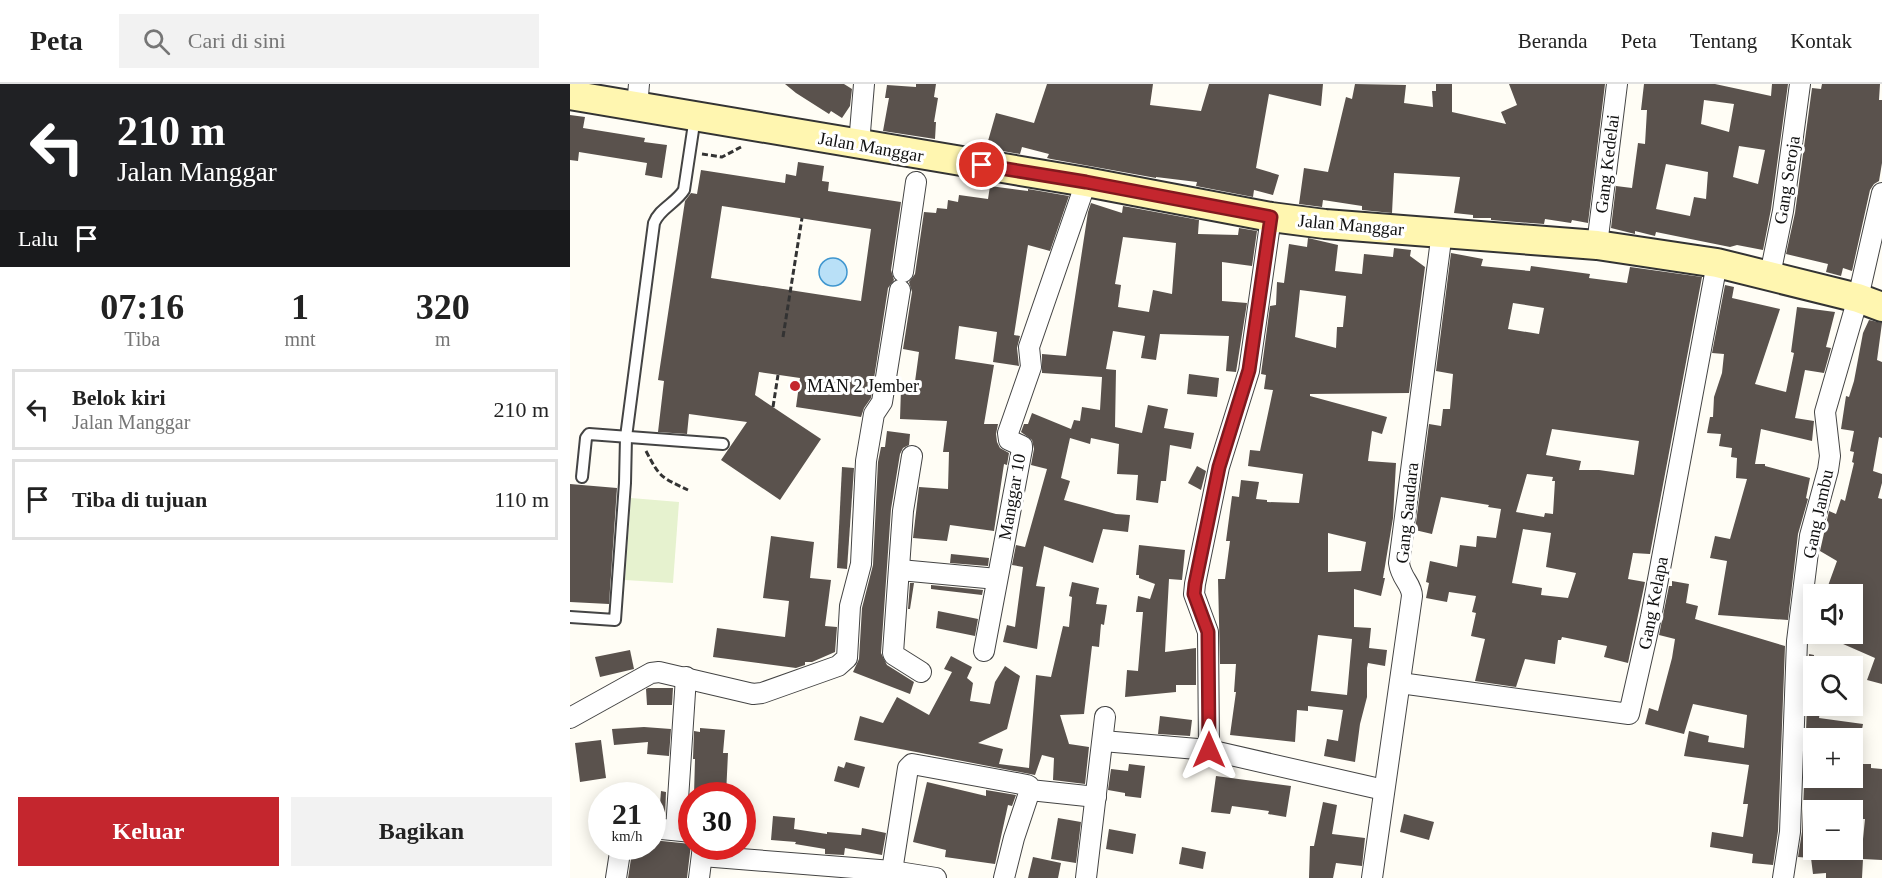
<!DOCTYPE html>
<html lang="id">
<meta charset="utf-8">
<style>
:root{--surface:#fff;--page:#f2f2f2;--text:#222;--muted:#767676;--line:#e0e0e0;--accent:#c4262e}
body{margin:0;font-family:"Times New Roman",serif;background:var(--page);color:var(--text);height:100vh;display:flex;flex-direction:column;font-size:22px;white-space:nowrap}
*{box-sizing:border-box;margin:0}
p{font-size:20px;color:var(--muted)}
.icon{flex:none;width:33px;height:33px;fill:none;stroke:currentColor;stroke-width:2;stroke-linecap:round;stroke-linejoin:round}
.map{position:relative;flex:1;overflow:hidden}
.sheet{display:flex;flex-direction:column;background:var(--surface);width:570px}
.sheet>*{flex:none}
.top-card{background:#202124;color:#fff;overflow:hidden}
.tools{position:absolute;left:1233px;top:500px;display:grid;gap:12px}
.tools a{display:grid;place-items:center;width:60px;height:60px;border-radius:0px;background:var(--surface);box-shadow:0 3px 15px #0003;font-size:30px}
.speed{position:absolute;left:18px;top:698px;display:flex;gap:12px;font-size:30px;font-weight:700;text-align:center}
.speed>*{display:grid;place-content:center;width:78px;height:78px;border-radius:50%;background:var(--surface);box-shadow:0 3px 15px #0003;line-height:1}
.speed small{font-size:15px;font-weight:400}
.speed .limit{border:9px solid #d22;background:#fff;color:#111}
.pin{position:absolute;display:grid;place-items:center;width:51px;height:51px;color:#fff;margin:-26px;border:3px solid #fff;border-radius:50%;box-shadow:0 2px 6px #0007}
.me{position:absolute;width:66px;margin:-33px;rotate:0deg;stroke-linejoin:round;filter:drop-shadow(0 0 4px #0008)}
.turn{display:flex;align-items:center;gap:21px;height:126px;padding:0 18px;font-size:27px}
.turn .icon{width:78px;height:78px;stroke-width:2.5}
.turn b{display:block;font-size:42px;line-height:51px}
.then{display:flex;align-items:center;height:57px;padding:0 18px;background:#0003;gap:12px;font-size:22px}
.eta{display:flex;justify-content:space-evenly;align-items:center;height:102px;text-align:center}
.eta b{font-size:36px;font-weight:700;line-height:42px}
.cta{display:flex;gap:12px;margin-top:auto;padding:12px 18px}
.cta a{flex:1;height:69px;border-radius:0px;background:var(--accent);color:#fff;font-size:24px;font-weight:700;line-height:69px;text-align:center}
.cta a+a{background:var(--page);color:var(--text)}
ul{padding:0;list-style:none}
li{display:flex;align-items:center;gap:18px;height:81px;margin:0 12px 9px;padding:0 6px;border:3px solid var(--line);border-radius:0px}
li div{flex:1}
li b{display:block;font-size:22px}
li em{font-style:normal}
header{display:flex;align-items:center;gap:36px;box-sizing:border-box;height:84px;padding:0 30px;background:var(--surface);border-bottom:2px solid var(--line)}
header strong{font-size:28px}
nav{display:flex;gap:33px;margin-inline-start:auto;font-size:21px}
.search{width:420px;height:54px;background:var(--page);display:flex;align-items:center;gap:15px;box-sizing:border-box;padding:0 21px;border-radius:0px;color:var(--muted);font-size:22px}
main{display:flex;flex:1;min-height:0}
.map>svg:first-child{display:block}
</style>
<header>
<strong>Peta</strong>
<div class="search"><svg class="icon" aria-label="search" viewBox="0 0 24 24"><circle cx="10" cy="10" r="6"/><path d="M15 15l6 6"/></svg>Cari di sini</div>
<nav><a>Beranda</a><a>Peta</a><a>Tentang</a><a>Kontak</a></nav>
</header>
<main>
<section class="sheet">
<div class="top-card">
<div class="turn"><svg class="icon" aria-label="left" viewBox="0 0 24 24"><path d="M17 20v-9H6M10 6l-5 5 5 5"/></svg><div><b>210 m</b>Jalan Manggar</div></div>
<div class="then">Lalu<svg class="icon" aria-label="arrive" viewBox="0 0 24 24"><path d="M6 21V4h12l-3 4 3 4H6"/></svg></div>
</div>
<div class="eta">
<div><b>07:16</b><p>Tiba</p></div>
<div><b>1</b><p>mnt</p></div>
<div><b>320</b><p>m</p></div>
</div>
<ul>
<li><svg class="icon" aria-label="left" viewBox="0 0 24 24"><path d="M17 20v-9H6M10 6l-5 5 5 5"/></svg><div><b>Belok kiri</b><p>Jalan Manggar</p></div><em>210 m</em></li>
<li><svg class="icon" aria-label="arrive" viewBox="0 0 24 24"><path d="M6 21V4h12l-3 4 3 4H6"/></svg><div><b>Tiba di tujuan</b></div><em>110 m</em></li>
</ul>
<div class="cta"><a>Keluar</a><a>Bagikan</a></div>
</section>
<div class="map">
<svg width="1312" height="794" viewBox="0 0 1312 794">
<rect width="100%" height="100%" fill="#fffdf5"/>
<path fill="#e6f2cf" d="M61,414L109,418L103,499L55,496Z"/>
<circle fill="#b9e0f7" stroke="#3f96cf" stroke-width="1.5" cx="263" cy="188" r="14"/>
<g fill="#5a524d" fill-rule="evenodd">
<path d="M215,0H274L282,5L280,22L272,34L261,27L259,30L226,9Z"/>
<path d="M346,0H366L364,13L368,14L364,38H366L365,55L313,47L319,14H315L317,1L346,3Z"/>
<path d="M477,0H583L580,21L631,27L639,0H753L751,22L699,10L686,84L709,91L703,111L684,106L683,113L626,102L627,98L586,93V94L481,75L477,74L479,70L452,63L450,70L416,64L426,29L464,39Z"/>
<path d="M785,0L836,1L834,19L863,23L862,7H866V0H882V28L936,40L931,28L947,21L939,0H1035L1018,139L1002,136L1001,139L975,135L974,140L921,136V134H903V131L884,129L890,93L824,89L822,129L792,126V122L753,116L752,123L729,120L734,84L758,88L776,13L782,15Z"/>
<path d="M1074,0H1145L1201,12L1202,0H1218L1201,125L1193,166L1167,161L1160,163L1086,148L1085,152L1065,147V150L1041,144L1046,102L1062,104L1068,59L1075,60L1077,26H1071ZM1134,16L1164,20L1159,48L1131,40ZM1169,62L1195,66L1188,100L1163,93ZM1096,80L1138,88L1136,115L1124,113L1120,132L1086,125Z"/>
<path d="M1252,0H1310L1309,16H1312V79L1309,97L1304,100L1300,106L1282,187L1273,184L1271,192L1256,188L1258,180L1216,170L1225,129L1242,4L1251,5Z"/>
<path d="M0,31L15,33L13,44L75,54L74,58L97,61L92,94L75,91L77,79L9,68L8,77L0,76Z"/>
<path d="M228,78L254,82L252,97L259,98L258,107L331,118L321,186L324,196L318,204L301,314L294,324L291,333L226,323L230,294L189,288L185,311L251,355L210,416L151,376L177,338L119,330L117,350L88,348L94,297L88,296L115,117L121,109L127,110L131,86L215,99L216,90L226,92ZM152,122L301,145L291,217L141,194Z"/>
<path d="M420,102L458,107V105L499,112L480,167L458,161L444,251L450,252L447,264L449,282L423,278L427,248L389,242L385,275L424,281L414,340H428L426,350L427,358L430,364L439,369L437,381L434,380L424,447L380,441L377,457L343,454L349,403L378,405L379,368H373L377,337L330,335L331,305H344L349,268L333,265L342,208L339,198L345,190L354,128L366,129L367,124L377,125L378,116L388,118L389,111L418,115Z"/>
<path d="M521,119L552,129L553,122L629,136L628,150L668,151L669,144L687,147L682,182L652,178V217L677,219L666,288L656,287L659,252L590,250L586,276L571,274L575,252L543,247L536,285L546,286L545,343L572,349L578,321L598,325L594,344L624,349L621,365L600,361L596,397H591L588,419L566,416L568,391L547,390L549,360L521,354L520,360L500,354L491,394L500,397L494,416L546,430L560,431L558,448L533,445L523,479L474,462L466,502L475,503L467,565L433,558L437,541L445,543L453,483L442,481L446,461L455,463L477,385L461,381L464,365L462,356L451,348L454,340H458L462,329L501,345L504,336L510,337L512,323L530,326L532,293L472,289V270L496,272L518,128ZM553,153L606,159L602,210L583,206L579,228L548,223L551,201L545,200Z"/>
<path d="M738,154L768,161L765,187L792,190L794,170L823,173L824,164L841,166L840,172L855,183L839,309L740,310V312L817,333L812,350L802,347L798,377L826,379L823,434L813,494H815L811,512L784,505V543L801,544L799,564L817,566L815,582L798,579L797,584V613L790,640L785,678L754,672L757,655L768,657L773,626L738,622V627L727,626L725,658L660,651L666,608H664L666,580H650L648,495H655L660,457H656L662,412L669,413L671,396L689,398L686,415L697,416V418L729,419L733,390L678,382L680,366L690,367L703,306L694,305L696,291L691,290L700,222L706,221L707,198L714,199L719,160L737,163ZM730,206L776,212L773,243H767L766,264L725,253ZM758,449L796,458L791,487L758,488ZM748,551L782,555L777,611L741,607Z"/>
<path d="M881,169L913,175L911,182L960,187L961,182L1020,190L1019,194L1057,199L1060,183L1132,193L1080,470L1063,469L1058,495L1075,498L1058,579L1034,573L1037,562L992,553L991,556H988L985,580L955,575L946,603L905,597L915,555L901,552L906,529L902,528L906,512L879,508L877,518L856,514L859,499L856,498L860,477L887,483L890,461L906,463L907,452L926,454L931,425L918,423L919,421L871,413L862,450L845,446L859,340L871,342L873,325H880L883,290L866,287ZM943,219L974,224L969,250L938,245ZM982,345L1069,357L1064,391L1029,386H1009L1011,377L976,371ZM957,390L983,393L982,397H985L983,430L975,429L974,433L946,428ZM953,445L981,449L976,483L1006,489L998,514L971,511L972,504L942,499Z"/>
<path d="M1155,201L1164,203L1162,214L1210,225L1185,300L1216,308L1224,269L1221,268L1227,223L1265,228L1256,263L1261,264L1254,289L1235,286L1225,334L1244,337L1242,357L1191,345L1185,380H1195V382L1240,394L1236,414L1238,415L1228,450L1218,536L1148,531L1157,477L1140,474L1145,452L1160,455L1177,395L1166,394L1167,374L1161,373L1162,364L1149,362L1151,350L1137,349L1140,333H1143L1144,313L1152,289L1154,270L1142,269Z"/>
<path d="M1299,236L1312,239L1307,276L1312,278V354L1309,353L1303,387L1312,390V399L1308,414L1312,415V600L1297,596L1305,574L1248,549H1282V537L1292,510H1255L1267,477L1250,467L1259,427L1266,430L1271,415L1275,417L1284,379L1282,378L1284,368L1280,367L1284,347L1271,345L1276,312L1279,313L1284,297L1293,249Z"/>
<path d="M619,290L649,294L647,313L617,310Z"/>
<path d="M317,347L340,350L339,361L333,364L330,370L321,425L311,569L317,581L344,598L340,610L283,588L289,575L292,524L303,481L308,378L311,363H315Z"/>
<path d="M627,382L636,387L631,406L618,399Z"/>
<path d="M272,383L284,384L277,485L267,484Z"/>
<path d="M0,400L47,404L39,520L0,518Z"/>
<path d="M201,452L244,458L240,494L261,496L255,542L267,543L265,568L242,578H235V581L226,584L143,573L147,544L215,553L219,517L193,514Z"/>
<path d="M569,461L615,466L612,496L599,495L595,568L626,564V601H606V608L555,613L557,586L568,587L573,528H566L568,512L580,515L585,500L569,494V491H566Z"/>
<path d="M381,470L419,474L418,482L380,479Z"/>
<path d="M1102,497L1119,500L1116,519L1128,522L1125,535L1215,562L1208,747L1203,781L1182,779L1183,770L1140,763L1142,748L1173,753L1178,720H1173L1179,681L1114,672L1119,647L1139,652L1138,658L1174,664L1177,631L1123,620L1114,650L1075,640L1079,624L1088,627L1102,574L1105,555L1089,551L1099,502H1102Z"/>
<path d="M502,498L529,504L526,520L537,521L534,541L531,540L529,563L522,562L514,630L490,631L499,660L519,663L515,700L483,696L484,674L472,671L465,691L284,656L290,632L313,639L327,613L359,631L382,588L374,585L381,572L402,583L397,594L403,599L400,617L420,620L425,598L435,582L450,592L437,645L408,659L433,665L429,680L459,684L466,591L481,593L493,542L499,543L502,513L499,512Z"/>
<path d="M340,499H344L340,525H338Z"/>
<path d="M361,501L413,506L412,511L361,505Z"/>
<path d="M368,527L408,535L405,552L366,544Z"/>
<path d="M60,566L64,585L30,593L25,573Z"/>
<path d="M1239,570L1244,571V621H1251L1249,634L1293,640L1290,656L1236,647Z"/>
<path d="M78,604H103L102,621H77L76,605Z"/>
<path d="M590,632L622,636L620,652L588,650Z"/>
<path d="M74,643L101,645L99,672L77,670L78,658L44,661L42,645Z"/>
<path d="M130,644L155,646L153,669H158L156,711H124L125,675H123L124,647L130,648Z"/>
<path d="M31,656L36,694L10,698L5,659Z"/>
<path d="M276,678L295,683L289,704L264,697L268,682L274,684Z"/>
<path d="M1235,679H1244V693H1282V680H1301V684L1312,685V776L1293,775L1292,794H1256V789L1243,790L1241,774L1228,773L1232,748ZM1241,726H1282V735H1295L1292,765H1244Z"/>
<path d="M559,680L575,682L571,714L555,712V709L538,706L541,685L558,687Z"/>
<path d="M646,692L721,702L716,733L698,730L699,727L662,722L660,730L641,728Z"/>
<path d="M357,698L416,712V706L446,711L442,722L438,721L425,780L375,773L376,766L343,758Z"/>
<path d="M91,707L96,708L95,733H89Z"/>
<path d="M753,718L767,721L762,750L795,754L792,782L766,779L763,794H739L740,762H744Z"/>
<path d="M834,730L864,738L859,756L830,748Z"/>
<path d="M203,732L225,734L224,745L257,750V748L291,751L292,744L316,749L312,771L275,764L274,771L255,770V765L225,760L226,758L201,756Z"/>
<path d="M488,734L511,738L506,779L481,775Z"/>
<path d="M539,745L566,750L563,770L536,765Z"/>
<path d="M82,756L121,760L117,794H58L63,762H82Z"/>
<path d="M612,763L636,768L633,785L609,780Z"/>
<path d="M463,773L491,779L488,794H458Z"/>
</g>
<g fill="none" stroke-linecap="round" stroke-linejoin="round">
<g stroke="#444" stroke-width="14">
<g id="lane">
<path d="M12,393L16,354L19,350L153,360"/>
<path d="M0,533L45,536L55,399L56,353L84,139C89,125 106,119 114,106L125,33"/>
</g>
</g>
<g stroke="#444" stroke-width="22">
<g id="street">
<path d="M67,23L69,0"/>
<path d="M289,60L294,0"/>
<path d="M1027,161L1047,0"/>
<path d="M333,188L346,98"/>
<path d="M1200,191L1213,127L1230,0"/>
<path d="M342,372L333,427L323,569L324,571L351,588"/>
<path d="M330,486L427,495"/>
<path d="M414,567L452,365V362L439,356L438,349L461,283L459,263L516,98"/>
<path d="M830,599L1059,630L1081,533L1147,179"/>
<path d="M0,634L81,589L89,588L183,610L192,609L268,582L277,574L280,522L291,480L296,377L304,330L312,318L330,206"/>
<path d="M533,657L639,666L814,706"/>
<path d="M639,666L638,548L624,510L625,500L649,383L679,287L701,133"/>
<path d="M82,744L122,748"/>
<path d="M106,746L116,593"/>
<path d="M132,772L322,787L366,794"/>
<path d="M322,787L338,684L342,680L457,701L459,702L460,706L526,713"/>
<path d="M46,794L51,762"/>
<path d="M129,794L133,762"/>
<path d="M434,794L444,754L460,706"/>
<path d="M516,794L535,633"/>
<path d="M802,794L842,512C842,500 831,495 829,479L872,148"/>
<path d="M1213,794L1220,748L1227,557L1240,452L1258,386L1260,372L1255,328L1288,214L1312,109"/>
</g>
</g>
<g stroke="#333" stroke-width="32">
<path id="secondary" d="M0,11L516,98L701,133L755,140L1027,161L1147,179L1288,214L1312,223"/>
</g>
<g stroke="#333" stroke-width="3" stroke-dasharray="6 3" stroke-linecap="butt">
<path d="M132,70L152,73L171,63"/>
<path d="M213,253L232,134"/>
<path d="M203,323L208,291"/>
<path d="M76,367C90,394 91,393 118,406"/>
</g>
<use href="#lane" stroke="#fff" stroke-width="10"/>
<use href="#street" stroke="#fff" stroke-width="20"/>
<use href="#secondary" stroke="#fff6b0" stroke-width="28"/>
</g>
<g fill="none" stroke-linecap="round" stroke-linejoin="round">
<g stroke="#7f191e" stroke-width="15">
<path id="route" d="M412,81L516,98L701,133L679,286L649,383L625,500L624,510L638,548L639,666"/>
</g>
<use href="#route" stroke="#c4262e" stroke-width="10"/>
</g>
<circle fill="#c4262e" stroke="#fff" stroke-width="2" cx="225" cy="302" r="6"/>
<g text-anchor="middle" stroke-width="6" stroke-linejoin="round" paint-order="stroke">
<g font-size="18" fill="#111" stroke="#fff">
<text transform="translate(301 63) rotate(10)" y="6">Jalan Manggar</text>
<text transform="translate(1037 80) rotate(-83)" y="6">Gang Kedelai</text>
<text transform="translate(1217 96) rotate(-81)" y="6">Gang Seroja</text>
<text transform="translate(781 141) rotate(5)" y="6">Jalan Manggar</text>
<text transform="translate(442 413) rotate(-80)" y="6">Manggar 10</text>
<text transform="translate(837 429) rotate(-84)" y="6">Gang Saudara</text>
<text transform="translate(1248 430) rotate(-78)" y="6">Gang Jambu</text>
<text transform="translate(1083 519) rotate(-79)" y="6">Gang Kelapa</text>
</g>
<g font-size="18" fill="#111" stroke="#fff" text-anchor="start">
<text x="237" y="308">MAN 2 Jember</text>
</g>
</g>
</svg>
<div class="tools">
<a><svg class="icon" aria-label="sound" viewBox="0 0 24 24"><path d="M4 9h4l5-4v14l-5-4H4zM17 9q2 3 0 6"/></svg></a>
<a><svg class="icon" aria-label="search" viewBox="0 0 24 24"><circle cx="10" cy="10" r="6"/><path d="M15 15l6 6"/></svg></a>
<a>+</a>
<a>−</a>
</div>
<div class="speed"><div>21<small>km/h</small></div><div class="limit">30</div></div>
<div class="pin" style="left:412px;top:81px;background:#d93025"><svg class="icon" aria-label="arrive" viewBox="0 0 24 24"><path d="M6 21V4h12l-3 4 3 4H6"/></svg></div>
<svg class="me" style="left:639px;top:666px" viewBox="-20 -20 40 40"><path d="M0-17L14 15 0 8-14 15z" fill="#c4262e" stroke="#fff" stroke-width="4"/></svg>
</div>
</main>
